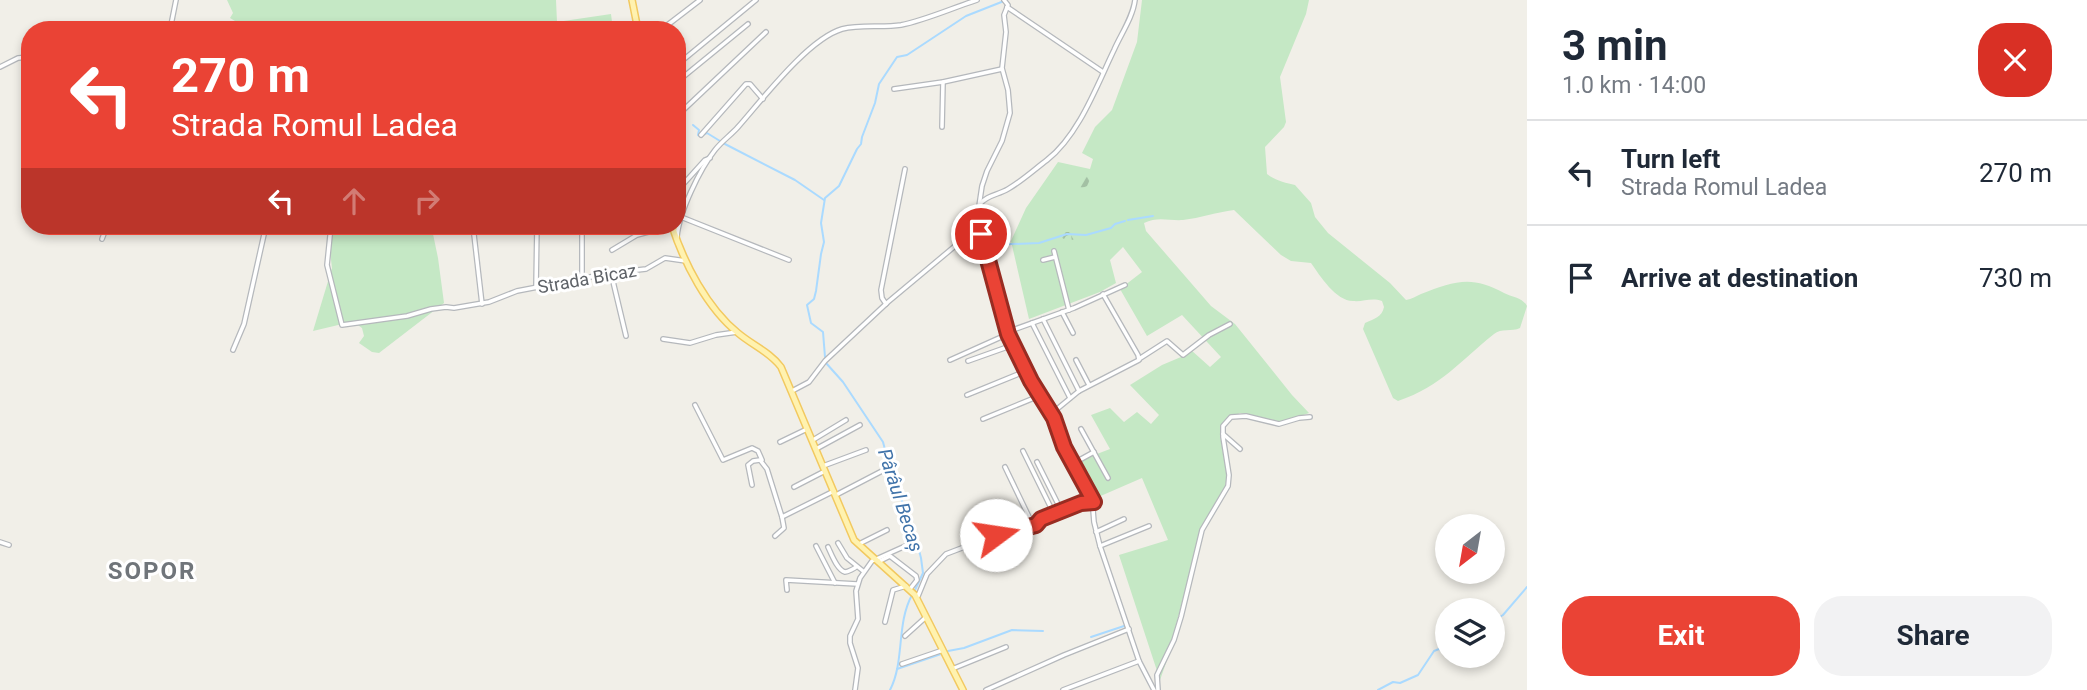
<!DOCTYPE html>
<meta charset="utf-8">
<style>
:root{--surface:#fff;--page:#f2f2f3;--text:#1f2937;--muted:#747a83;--line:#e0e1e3;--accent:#ea4335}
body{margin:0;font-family:Roboto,sans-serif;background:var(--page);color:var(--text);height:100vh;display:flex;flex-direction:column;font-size:26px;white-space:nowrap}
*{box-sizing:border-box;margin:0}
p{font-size:23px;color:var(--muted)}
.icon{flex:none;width:38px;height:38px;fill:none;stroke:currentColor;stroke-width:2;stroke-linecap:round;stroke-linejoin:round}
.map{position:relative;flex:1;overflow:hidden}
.drawer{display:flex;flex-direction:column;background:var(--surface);width:560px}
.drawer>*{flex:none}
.top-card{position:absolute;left:21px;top:21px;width:665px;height:214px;border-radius:28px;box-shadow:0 4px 10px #0003;background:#ea4335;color:#fff;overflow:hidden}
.needle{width:46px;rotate:211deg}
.fabs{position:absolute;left:1435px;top:514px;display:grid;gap:14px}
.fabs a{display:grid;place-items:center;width:70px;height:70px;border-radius:50%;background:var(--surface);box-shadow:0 4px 10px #0003;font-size:35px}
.pin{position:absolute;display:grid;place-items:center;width:60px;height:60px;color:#fff;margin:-30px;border:4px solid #fff;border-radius:50%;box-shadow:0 2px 7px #0007}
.me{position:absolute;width:77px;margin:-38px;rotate:76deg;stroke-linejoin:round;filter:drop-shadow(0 0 5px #0008)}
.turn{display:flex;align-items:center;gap:24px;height:147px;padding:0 35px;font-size:32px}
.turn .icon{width:91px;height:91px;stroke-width:2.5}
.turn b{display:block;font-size:49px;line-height:60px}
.lanes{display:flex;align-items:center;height:66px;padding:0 35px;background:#0003;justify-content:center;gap:35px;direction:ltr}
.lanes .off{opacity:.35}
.round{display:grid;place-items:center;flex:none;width:74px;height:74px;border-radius:28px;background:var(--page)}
.headline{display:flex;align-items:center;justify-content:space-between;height:119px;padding:0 35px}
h1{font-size:42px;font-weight:700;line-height:52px}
.cta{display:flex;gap:14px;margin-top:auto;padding:14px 35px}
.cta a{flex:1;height:80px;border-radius:28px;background:var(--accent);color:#fff;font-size:28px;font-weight:700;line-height:80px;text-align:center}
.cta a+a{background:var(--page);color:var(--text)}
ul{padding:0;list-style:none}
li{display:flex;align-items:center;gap:21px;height:105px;padding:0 35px;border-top:2px solid var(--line)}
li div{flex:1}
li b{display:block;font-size:26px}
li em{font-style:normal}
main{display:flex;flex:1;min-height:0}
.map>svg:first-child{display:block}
</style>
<main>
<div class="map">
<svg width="1527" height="690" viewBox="0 0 1527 690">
<defs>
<pattern id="forest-firs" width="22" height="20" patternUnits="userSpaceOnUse" patternTransform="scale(1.75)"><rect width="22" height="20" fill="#c5e8c5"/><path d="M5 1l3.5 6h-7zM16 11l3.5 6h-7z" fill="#a3c0a4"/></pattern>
</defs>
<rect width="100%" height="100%" fill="#f1efe8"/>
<g fill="#c5e8c5">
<path d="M227,0H556L557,22L611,14L613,30H237L235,28V21L230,18L233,13Z"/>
<path d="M1142,0H1309L1306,14L1280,77L1286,122L1284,127L1265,147L1267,174C1274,180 1286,183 1295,185L1311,203L1315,217L1328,233L1390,283L1406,300C1412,299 1416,296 1421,294C1454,281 1472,275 1504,293C1512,297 1523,298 1527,306L1520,328C1512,332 1501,328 1494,334C1460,361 1442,386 1398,401L1393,398L1363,329L1365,323C1374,319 1382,317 1384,307L1382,301C1371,297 1364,302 1353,301C1336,301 1320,276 1311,263L1291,261L1281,255L1234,210C1217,212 1200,218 1183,220C1169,221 1158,216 1144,223L1146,231L1211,306L1235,324L1292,395L1309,413L1283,422L1240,413L1226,420L1221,427L1220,435L1227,476L1225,487L1222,495L1202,526L1166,663L1160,680L1119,555L1168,540L1142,478L1096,498L1076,462L1110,449L1091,415L1110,408L1124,422L1137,412L1151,424L1159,415L1130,385L1162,365L1181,357L1191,350L1210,367L1221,357L1182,315L1147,336L1120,289L1142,272L1123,247L1110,260L1116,283L1100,292L1029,319L1011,241L1026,208L1058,162L1090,169L1093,159L1082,153L1095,127L1112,110L1137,42Z"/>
<path d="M327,226H433V234L438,258L444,303L379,353L372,352L359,343L364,336L362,328L355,323V321L313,331L332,268Z"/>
</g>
<g fill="url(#forest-firs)">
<path d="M1083,169L1092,175L1087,186L1080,189L1075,184L1079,173Z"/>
<path d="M1082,229L1086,230L1094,241L1093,242L1089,239L1079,241L1077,235L1072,242L1071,234L1066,236L1064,239L1061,237L1064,232H1079Z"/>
</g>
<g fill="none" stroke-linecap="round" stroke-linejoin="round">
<g stroke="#aadaff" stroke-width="2">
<path d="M693,125L699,130L698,135L700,136L707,133L720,141"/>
<path d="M723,143L795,180L824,200"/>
<path d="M1128,220L1153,216"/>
<path d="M988,245L1039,243L1067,234L1086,235L1111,228L1115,224L1125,221"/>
<path d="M825,357L823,332L811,323L807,305L814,299L816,291L821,254L824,242L821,223L825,198L839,186L857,149L861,144L862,137L875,103L879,84L897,57L907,55L966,16L1004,1"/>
<path d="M826,363L843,382L883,442L892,476L914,531L921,558L923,573L915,590"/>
<path d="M1493,621L1503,615L1527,587"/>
<path d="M1091,637L1124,626"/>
<path d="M948,651L964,648L1012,630L1043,631"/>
<path d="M897,669L941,654"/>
<path d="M890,690C905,661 896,624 912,595"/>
<path d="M1378,690L1393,682L1400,683L1418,675L1434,651L1439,649L1447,652"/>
</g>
<g stroke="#b5b8bc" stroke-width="6">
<g id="minor">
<path d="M1004,0L1008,5L1004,15L1006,32L1002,68L1008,90L1010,113L1002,141L987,171L982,186L979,206L980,231L985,246L1008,334L1031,381L1053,418L1064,447L1092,498L1094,522L1100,546L1139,661L1154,690"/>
<path d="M1007,7L1103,72"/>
<path d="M170,30L176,0"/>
<path d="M661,30L700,0"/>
<path d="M677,65L756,0"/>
<path d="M0,67L18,58L30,57"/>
<path d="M677,82L748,24"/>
<path d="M894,89L943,82L1002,69"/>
<path d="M677,116L766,32"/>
<path d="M942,127L943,82"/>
<path d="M701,135L746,84H750L763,99"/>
<path d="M677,191L705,160L710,158"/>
<path d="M980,204C987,195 998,195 1008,189C1022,181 1035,169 1047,160C1079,135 1097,85 1114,50C1121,34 1133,17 1135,0"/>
<path d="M681,217L789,260"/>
<path d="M331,226L327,265L342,325L407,316L431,309L446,307L454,308L489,302L517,291L611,273L646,269L665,258L686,261"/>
<path d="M473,226L482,304"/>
<path d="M677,237C679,212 700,169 715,150C722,141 731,135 738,127C762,100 808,39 842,29C861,24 882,28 901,25C926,20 952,8 977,0"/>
<path d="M102,239L107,226"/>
<path d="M612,250L637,235L652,231L657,226"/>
<path d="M1054,251L1069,310"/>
<path d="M1043,260L1055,257"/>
<path d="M611,273L626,336"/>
<path d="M582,279V226"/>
<path d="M536,287L537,226"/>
<path d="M886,304L882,298L881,290L905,169"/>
<path d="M1062,312L1073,333"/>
<path d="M1043,319L1079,391"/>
<path d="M1032,323L1070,398"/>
<path d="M1007,332L1074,308L1125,285"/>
<path d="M663,339L690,343L716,335L737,332"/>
<path d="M233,350L244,324L265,230L264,226"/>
<path d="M1139,359L1167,341L1183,355L1209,335L1230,324"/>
<path d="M950,360L1008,334"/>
<path d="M1076,360L1089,385"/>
<path d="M968,361L1013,345"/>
<path d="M792,391L809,382L825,361L888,302L979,226"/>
<path d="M967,395L1026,371"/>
<path d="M695,405L723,460L752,448L758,451L762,460"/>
<path d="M1051,414L1079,391L1139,360L1138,355L1103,294"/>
<path d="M983,419L1039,396"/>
<path d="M1081,429L1108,478"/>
<path d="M1223,434L1240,449"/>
<path d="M813,440L846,420"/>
<path d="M780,442L807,429"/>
<path d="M816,449L860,425"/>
<path d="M1023,451L1054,514"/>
<path d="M1037,462L1062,512"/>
<path d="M1074,463L1094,452"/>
<path d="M823,466L866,450"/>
<path d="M1005,467L1030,519L1034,521L1041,519"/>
<path d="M752,485L748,465L753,461L760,460L767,469L782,517L834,491"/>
<path d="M794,487L825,471"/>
<path d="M836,495L884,470"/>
<path d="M1096,532L1124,519"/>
<path d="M775,536L784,528L782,517"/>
<path d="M0,542L9,545"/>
<path d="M838,543L847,558L863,571"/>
<path d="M859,544L887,530"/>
<path d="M816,546L835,583"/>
<path d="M1100,546L1149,526"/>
<path d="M828,547C831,553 837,570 845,572C848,572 855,568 856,567"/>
<path d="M878,562L890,556L916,576L917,580L910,589"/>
<path d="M787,590L786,580L857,584"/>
<path d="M918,596L927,574L946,554L996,535L1036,525L1041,519L1081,503L1094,502"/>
<path d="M885,622L893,590L906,586"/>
<path d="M905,636L926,617"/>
<path d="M902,664L943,650"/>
<path d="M952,669L1006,647"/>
<path d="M855,690L858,668L850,643V636L858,619L856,591L860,578L872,561L912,543"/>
<path d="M986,690L1064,655L1129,629"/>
<path d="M1063,690L1139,661"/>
<path d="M1158,690L1157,675L1174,640L1181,617L1202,530L1228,486L1229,475L1223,437V426L1231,417L1246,416L1279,424L1299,418L1310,417"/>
</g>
</g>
<g stroke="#f2c960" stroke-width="8">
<g id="major">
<path d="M632,0L638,30"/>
<path d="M672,226C684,263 707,308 738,333C752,345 770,352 781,367L854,540L915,595L963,690"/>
</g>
</g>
<use href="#minor" stroke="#fff" stroke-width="3.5"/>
<use href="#major" stroke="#fff2af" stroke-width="5"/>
</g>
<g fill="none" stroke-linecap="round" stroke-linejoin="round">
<g stroke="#982c22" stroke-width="18">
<path id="route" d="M981,234L1008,334L1031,381L1054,418L1064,447L1094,502L1081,503L1041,519L1036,525L996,535"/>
</g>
<use href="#route" stroke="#ea4335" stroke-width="12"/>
</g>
<g text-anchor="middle" stroke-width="6" stroke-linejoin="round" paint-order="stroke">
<g font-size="18" fill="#5f6368" stroke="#fff">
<text transform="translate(587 279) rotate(-10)" y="6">Strada Bicaz</text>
</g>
<g font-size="19" font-style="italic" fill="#4174aa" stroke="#fff">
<text transform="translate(901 500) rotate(72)" y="7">Pârâul Becaș</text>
</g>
<g font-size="24" font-weight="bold" letter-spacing="2" fill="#70757a" stroke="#fff">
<text x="152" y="579">SOPOR</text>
</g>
</g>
</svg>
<div class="fabs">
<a><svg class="needle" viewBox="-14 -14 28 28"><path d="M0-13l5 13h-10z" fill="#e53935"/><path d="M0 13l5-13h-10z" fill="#747a83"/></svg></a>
<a><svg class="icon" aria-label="layers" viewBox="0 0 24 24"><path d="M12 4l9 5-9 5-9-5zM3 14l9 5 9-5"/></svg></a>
</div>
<div class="pin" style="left:981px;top:234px;background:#d93025"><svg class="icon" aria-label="arrive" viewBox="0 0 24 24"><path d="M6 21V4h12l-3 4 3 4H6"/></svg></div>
<svg class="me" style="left:996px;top:535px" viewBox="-20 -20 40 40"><circle r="19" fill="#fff"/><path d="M0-13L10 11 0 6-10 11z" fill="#ea4335"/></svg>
<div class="top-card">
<div class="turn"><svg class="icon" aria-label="left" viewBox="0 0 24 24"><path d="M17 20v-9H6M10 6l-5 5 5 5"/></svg><div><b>270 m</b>Strada Romul Ladea</div></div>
<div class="lanes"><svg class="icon" aria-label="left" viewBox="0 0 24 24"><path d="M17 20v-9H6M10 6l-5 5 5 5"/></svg><svg class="icon off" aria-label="ahead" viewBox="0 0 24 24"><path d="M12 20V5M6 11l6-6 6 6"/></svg><svg class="icon off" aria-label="right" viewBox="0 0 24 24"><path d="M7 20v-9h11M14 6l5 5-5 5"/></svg></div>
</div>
</div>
<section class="drawer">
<div class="headline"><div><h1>3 min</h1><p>1.0 km · 14:00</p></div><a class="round" style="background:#d93025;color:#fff"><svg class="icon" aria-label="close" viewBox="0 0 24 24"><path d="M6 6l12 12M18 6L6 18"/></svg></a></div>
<ul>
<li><svg class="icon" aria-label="left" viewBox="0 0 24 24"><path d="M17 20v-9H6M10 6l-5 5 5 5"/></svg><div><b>Turn left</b><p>Strada Romul Ladea</p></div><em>270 m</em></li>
<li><svg class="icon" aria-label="arrive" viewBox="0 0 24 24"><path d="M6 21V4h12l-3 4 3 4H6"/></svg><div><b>Arrive at destination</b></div><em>730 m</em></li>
</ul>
<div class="cta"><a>Exit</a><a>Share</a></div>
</section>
</main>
